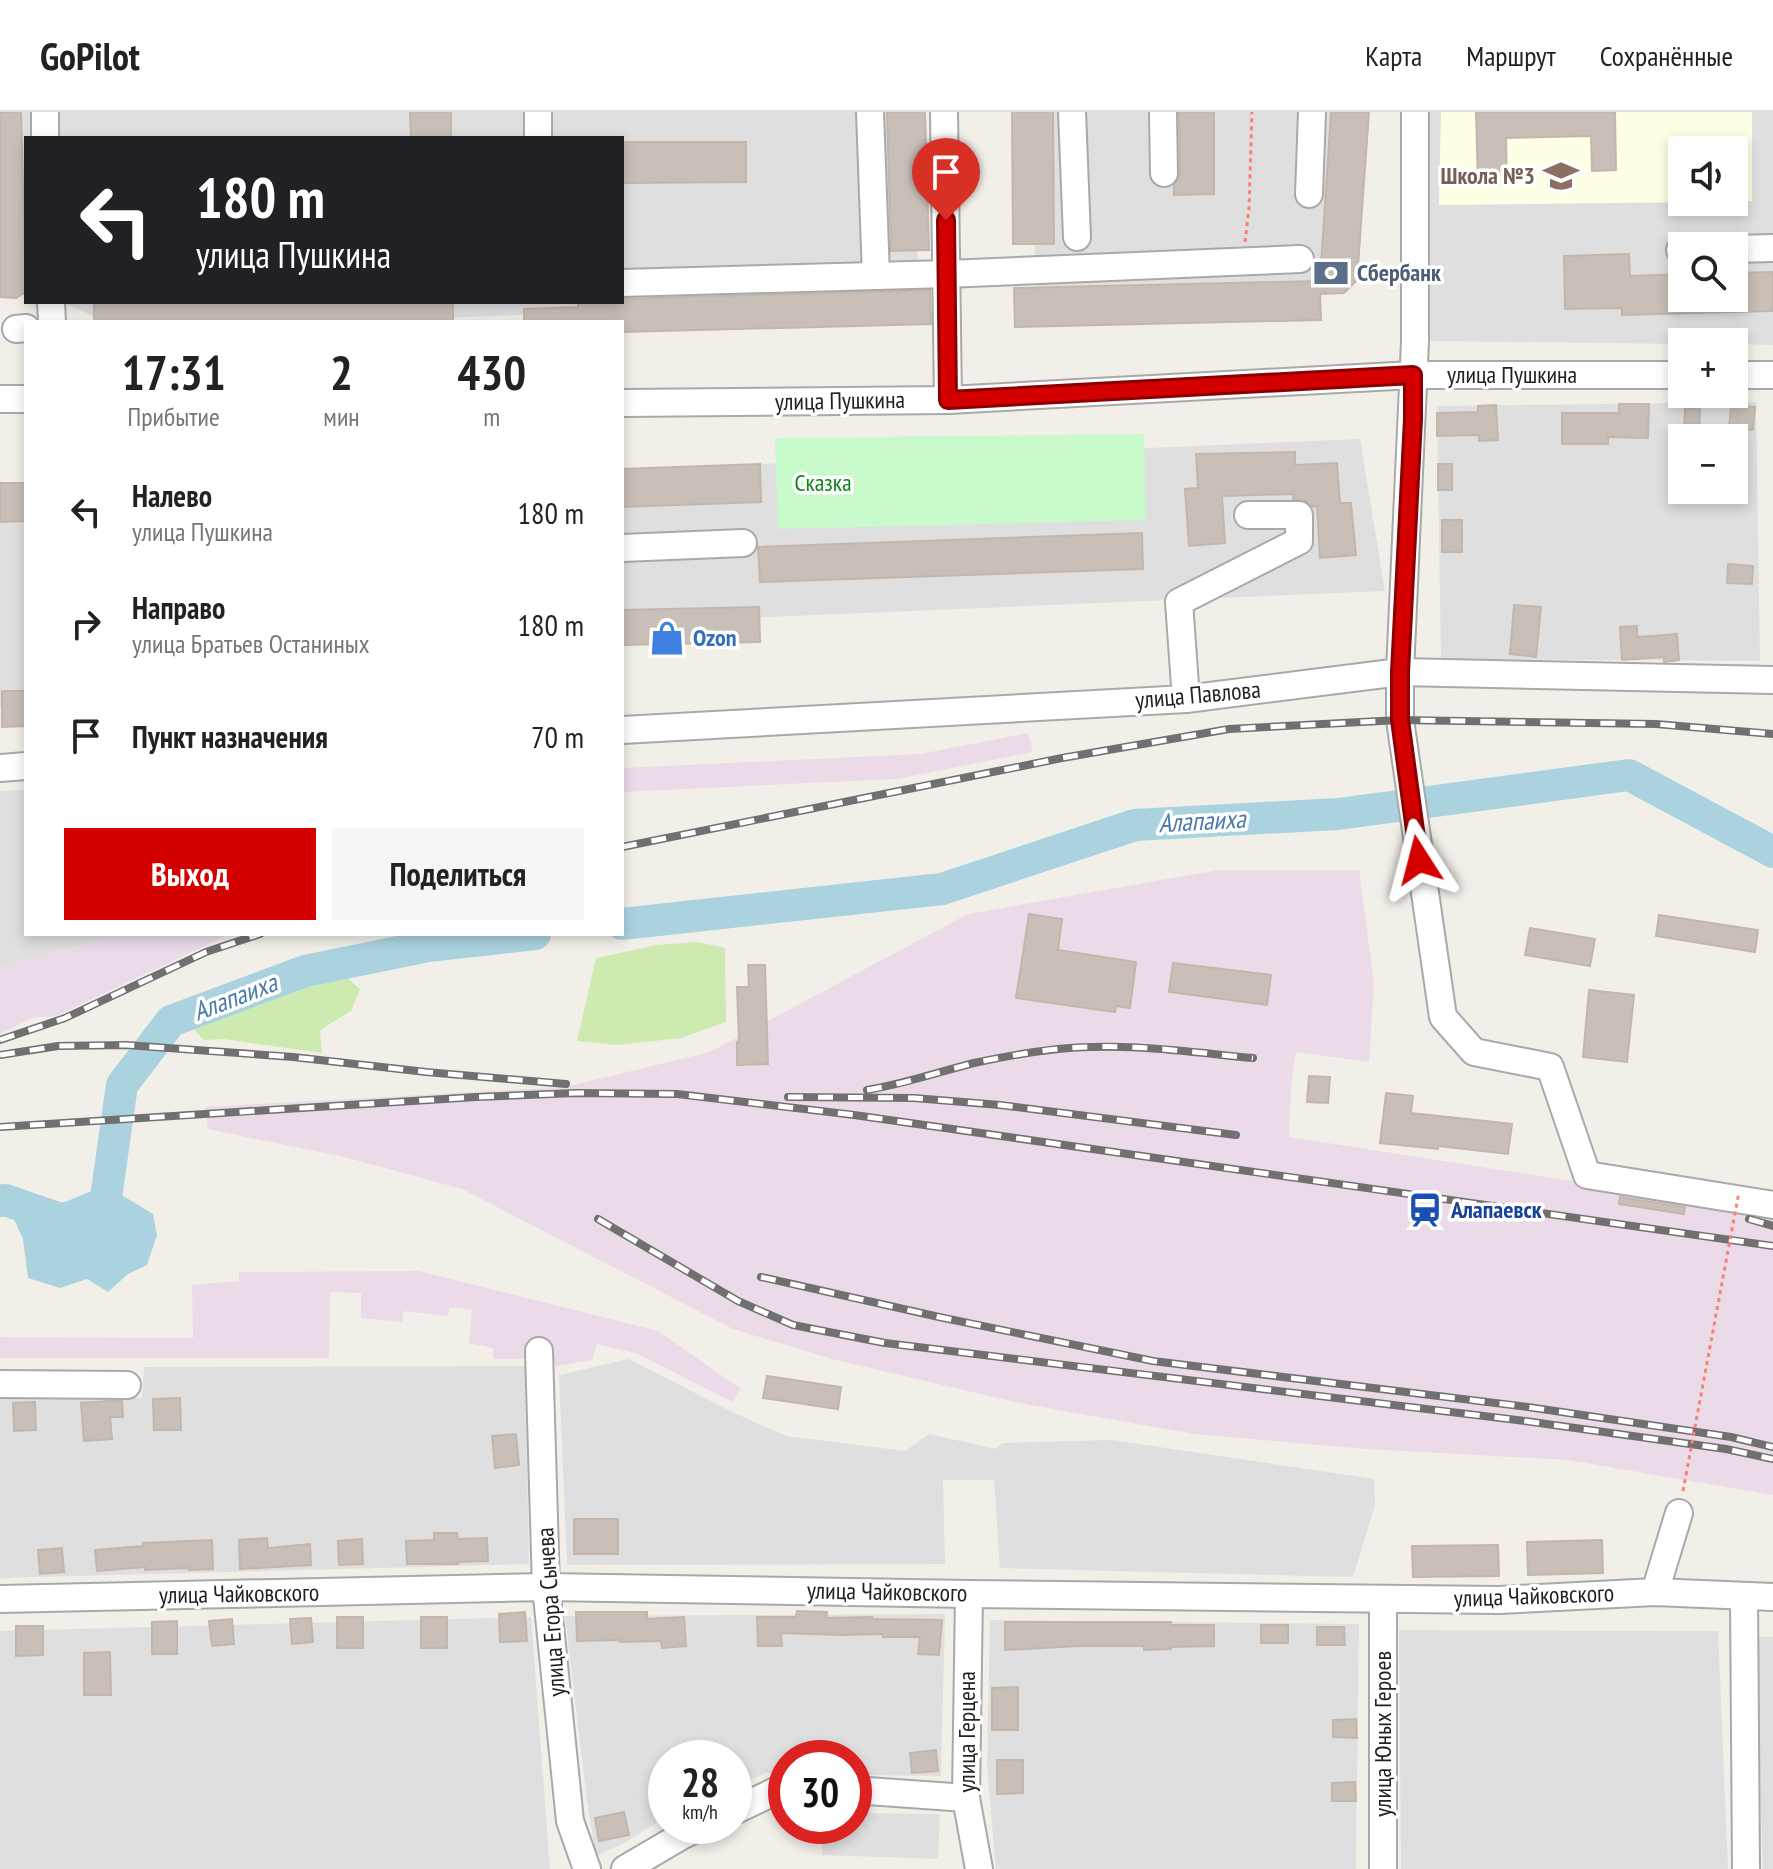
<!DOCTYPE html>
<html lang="ru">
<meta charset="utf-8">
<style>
:root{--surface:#fff;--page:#f6f6f6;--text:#222;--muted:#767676;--line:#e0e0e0;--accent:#d40000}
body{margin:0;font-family:"PT Sans Narrow",sans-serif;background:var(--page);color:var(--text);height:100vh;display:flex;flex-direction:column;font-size:30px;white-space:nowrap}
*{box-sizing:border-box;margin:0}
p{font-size:26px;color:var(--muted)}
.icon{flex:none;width:44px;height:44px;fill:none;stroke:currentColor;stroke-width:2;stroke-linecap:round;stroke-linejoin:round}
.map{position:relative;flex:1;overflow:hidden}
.sheet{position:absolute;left:24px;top:208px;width:600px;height:616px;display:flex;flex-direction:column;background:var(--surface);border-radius:0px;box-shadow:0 4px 12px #0003}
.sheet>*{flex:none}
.top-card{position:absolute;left:24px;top:24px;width:600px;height:168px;border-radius:0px;box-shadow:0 4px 12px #0003;background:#202124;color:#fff;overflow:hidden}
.buttons{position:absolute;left:1668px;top:24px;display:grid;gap:16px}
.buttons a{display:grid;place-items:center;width:80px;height:80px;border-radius:0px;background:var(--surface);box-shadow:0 4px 12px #0003;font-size:40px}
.speed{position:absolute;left:648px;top:1628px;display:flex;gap:16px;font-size:40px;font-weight:700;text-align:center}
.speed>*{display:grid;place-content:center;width:104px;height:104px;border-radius:50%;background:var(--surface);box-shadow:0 4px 12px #0003;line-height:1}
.speed small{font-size:20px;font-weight:400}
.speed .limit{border:12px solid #d22;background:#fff;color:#111}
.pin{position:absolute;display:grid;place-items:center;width:68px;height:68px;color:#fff;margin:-82px -34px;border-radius:50% 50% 50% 0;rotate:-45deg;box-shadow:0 0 8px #0007}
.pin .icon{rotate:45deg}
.me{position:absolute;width:88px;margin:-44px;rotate:351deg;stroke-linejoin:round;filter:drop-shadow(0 0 6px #0008)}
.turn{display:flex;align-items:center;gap:28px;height:168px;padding:0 40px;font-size:36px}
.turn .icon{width:104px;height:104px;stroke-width:2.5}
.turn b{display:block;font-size:56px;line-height:68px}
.eta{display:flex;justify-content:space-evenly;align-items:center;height:136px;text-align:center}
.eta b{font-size:48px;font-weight:700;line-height:56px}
.primary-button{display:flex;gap:16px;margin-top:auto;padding:16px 40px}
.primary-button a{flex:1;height:92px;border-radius:0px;background:var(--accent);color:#fff;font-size:32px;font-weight:700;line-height:92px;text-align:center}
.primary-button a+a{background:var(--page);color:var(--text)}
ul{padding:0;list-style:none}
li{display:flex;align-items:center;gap:24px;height:112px;padding:0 40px}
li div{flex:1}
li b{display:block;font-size:30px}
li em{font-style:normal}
header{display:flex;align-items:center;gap:48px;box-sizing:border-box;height:112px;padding:0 40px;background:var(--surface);border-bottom:2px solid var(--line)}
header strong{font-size:38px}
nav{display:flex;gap:44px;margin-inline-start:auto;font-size:28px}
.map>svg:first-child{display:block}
</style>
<header>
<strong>GoPilot</strong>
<nav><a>Карта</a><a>Маршрут</a><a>Сохранённые</a></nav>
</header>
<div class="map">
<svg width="1773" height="1757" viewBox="0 0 1773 1757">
<rect width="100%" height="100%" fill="#f2efe9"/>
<g fill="#e0dfdf" fill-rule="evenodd">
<path d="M6,0H917L918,189L327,210H106L62,190H622V26H26V174L13,168Z"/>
<path d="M1027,0H1348L1339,147L1286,190L1038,200Z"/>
<path d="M1429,0H1773V233L1734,232V230H1682V232L1430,229ZM1682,38H1734V90H1682ZM1682,134H1734V186H1682Z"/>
<path d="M1756,290L1760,549L1441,547L1437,294ZM1682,326H1734V378H1682Z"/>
<path d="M1360,327L1385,479L622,511V358Z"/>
<path d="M26,382V603L14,602L0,595V383Z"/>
<path d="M26,678V822H111L92,831L0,854V679Z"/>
<path d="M629,1247L730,1299L786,1324L905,1339L929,1322L996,1337L1002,1331L1112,1328L1374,1367L1375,1393L1353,1465L1000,1456L994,1368H943L945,1452L567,1453L559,1263Z"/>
<path d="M525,1254L529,1452L0,1466V1285L142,1286L144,1255Z"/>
<path d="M945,1502L941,1664L854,1663V1646H786V1661H766L734,1674V1646H666V1705L624,1731L596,1744L587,1689L565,1504Z"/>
<path d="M531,1505L550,1757H0V1519Z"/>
<path d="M990,1508L1359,1512L1356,1757H996L987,1655Z"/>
<path d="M1399,1518L1718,1519L1728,1757H1401Z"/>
<path d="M1755,1525H1773V1757H1763Z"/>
<path d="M854,1701L940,1702L938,1747L822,1743V1714H854Z"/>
</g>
<g fill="#ebdbe8">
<path d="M1028,621L1033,640L896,667L622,680V656L920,642Z"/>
<path d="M1218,758H1359L1374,872L1369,950L1296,940L1291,973L1289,1025L1773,1100V1383L1568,1348L1366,1337L1194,1322L1019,1291L832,1247L733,1217L462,1077L344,1045L208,1017L205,995L565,975L710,940L968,802Z"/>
<path d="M111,822H226V824L56,904L32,906L0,922V854L92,831Z"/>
<path d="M419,1159L658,1219L741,1277L732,1290L638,1242L597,1232L592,1248L557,1254L524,1247H493V1236L469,1231L472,1198L450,1195L448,1204L404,1199L402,1210L361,1206V1181L330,1180L329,1246H0V1225L193,1226L192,1173L239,1169V1160Z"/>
</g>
<path fill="#ffffe5" d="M1441,0H1752V89L1734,90V38H1682V90H1701L1439,93Z"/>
<g fill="#cdebb0">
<path d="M697,830L725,836L726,910L681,926L617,933L577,929L596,846L657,833Z"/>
<path d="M345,864L360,877L351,899L320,918L322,941L223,927L204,928L190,913L231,898L266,881Z"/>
</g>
<path fill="#c8facc" d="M1144,322L1146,408L778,417L775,326Z"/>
<path fill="#aad3df" d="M99,1076L120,1082L153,1102L157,1123L147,1153L128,1162L108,1180L87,1167L60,1176L28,1166L23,1127L5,1088L21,1095L65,1090Z"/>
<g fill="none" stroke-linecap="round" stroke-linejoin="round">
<g stroke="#aad3df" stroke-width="32">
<path d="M622,812L942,777L1135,713L1338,702L1629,663L1773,740"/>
<path d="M0,1089L5,1088L101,1121L122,973L171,909L305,859L428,834L535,822"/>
</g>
</g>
<g fill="#c7bfb8" stroke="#c4b6ab" stroke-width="2">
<path d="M0,0H21L26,180L16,186L0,185Z"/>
<path d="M410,0H451V26H411Z"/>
<path d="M887,0H925L929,138L891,139Z"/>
<path d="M1012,0H1053L1054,132H1013Z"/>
<path d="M1179,0H1214V82L1174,83V73L1178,68L1180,61Z"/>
<path d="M1331,0H1369L1357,168L1344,181L1320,182L1321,208L1015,215L1014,176L1320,169Z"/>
<path d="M1476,0H1615L1616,58L1592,59L1591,24L1506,26L1507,73L1478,74Z"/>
<path d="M622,30H746V70L622,71Z"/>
<path d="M1629,142L1630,164L1682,162V186H1734V161L1773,160V199L1622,203V196L1565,197L1564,144Z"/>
<path d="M930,178L931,212L622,220V210H524V197L578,195V190H622V187Z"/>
<path d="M158,190H453V210H94V191Z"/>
<path d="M1619,292H1649L1648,326L1608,325V332H1562V301H1619Z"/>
<path d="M1496,293L1498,328L1479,329V323L1437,324V301L1478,300V294Z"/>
<path d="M1731,293L1755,295L1753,318L1729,316Z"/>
<path d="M1685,296L1700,297L1699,321L1684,320Z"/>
<path d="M1295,340V353L1337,351L1340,391H1351L1356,443L1320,446L1317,394L1313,395L1306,389L1293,387V382L1222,384L1225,431L1189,434L1185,377L1198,376L1196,342Z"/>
<path d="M760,352L761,390L622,395V357Z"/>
<rect x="1438" y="352" width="14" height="26"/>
<path d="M0,371H26V409L0,410Z"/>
<rect x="1442" y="408" width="20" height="32"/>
<path d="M1142,421L1143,457L760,470L758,435Z"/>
<path d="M1728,452L1753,454L1752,472L1727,471Z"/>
<path d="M1514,493L1541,495L1536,545L1510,542Z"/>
<path d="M759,495L760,530L622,533V498Z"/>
<path d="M1637,514V525L1677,522L1679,548L1664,550V545L1622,548L1620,515Z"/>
<path d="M2,579H26V614L2,615Z"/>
<path d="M1029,802L1062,807L1058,838L1136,850L1130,896L1116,894L1115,900L1016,886Z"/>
<path d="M1659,803L1758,818L1755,840L1656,824Z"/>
<path d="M1530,816L1595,827L1590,854L1525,843Z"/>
<path d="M1173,851L1271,863L1267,893L1169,880Z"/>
<path d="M748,853H765L768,952L737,953V930L739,929L737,875H749Z"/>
<path d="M1589,878L1634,883L1627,950L1583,945Z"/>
<path d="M1309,964L1330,965L1328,991L1307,990Z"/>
<path d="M1386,981L1413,984L1411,1001L1512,1012L1508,1042L1438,1034V1037L1380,1031Z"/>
<path d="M1620,1085L1685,1095L1684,1102L1619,1092Z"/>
<path d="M767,1264L841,1275L838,1297L763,1286Z"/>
<path d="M180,1286L181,1318H154L153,1287Z"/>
<path d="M109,1289H122L123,1305H110L112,1327L84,1329L81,1291Z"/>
<path d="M35,1290L36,1318L14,1319L13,1291Z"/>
<path d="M516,1322L519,1353L495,1356L492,1324Z"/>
<rect x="574" y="1407" width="44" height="35"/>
<path d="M434,1421H457L458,1427L487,1426L488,1449L458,1450V1452H407L406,1429L434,1428Z"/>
<path d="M267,1426L268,1436L310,1432L311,1453L240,1457L239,1428Z"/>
<path d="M362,1427L363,1452L339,1453L338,1429Z"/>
<path d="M212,1428L213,1457L189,1458L188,1456L145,1458V1455L97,1459L95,1438L144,1434L143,1431Z"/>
<path d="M1602,1428L1603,1461L1528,1463L1527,1430Z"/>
<path d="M1498,1433L1499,1464L1413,1465L1412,1434Z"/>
<path d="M62,1436L64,1460L40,1462L38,1438Z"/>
<path d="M797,1499L827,1500L826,1506L872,1505V1507L942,1508L939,1543L918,1542L920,1525H883V1522L841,1523L781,1521L782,1534H758L757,1505H796Z"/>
<path d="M525,1500L527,1529L500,1530L499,1502Z"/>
<path d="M576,1500H647V1507L684,1505L686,1534L662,1536L661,1529L620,1530V1528L577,1529Z"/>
<rect x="337" y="1505" width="26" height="31"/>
<rect x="421" y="1505" width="26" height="31"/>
<path d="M311,1506L313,1530L292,1532L290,1507Z"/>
<path d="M232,1507L234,1532L212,1534L209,1509Z"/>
<path d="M177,1509V1542H152V1510Z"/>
<path d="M1005,1510H1171V1513H1214V1534L1171,1535V1537L1144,1538V1534H1079L1005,1538Z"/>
<rect x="1261" y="1513" width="27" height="18"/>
<path d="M16,1514H43V1543L16,1544Z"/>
<path d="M1317,1515H1344L1345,1533H1317Z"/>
<path d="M110,1540L111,1583H84V1541Z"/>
<path d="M1018,1575V1618H992V1576Z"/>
<path d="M1356,1607L1357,1626L1333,1625V1608Z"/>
<path d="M936,1638L938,1659L912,1661L910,1641Z"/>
<path d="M997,1648H1023V1681L997,1682Z"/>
<path d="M1355,1670L1356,1689H1332V1671Z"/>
<path d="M624,1700L629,1723L599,1729L595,1706Z"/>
</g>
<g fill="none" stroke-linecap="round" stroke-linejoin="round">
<g stroke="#a9a9a9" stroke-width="30">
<g id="minor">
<path d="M45,0V26"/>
<path d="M538,0V26"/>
<path d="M870,0L876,164"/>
<path d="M944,0L948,288"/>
<path d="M1072,0L1077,125"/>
<path d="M1163,0L1164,61"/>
<path d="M1415,0V229L1400,560V608L1443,905L1474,940L1550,955L1587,1063L1773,1093"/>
<path d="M1309,82L1312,0"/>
<path d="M1734,137L1773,136"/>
<path d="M1680,138H1682"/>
<path d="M622,171L947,162L1300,147"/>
<path d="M51,190L52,210"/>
<path d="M16,217L26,216"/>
<path d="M1734,263H1773"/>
<path d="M0,287H26"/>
<path d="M622,291L948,288L1413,263H1682"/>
<path d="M622,436L743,431"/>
<path d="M1186,587L1179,490L1299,429V403H1248"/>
<path d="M622,618L1186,587L1400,560L1773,568"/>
<path d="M0,656L26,654"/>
<path d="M539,1239L546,1475L570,1709L587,1757"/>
<path d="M0,1272L127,1273"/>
<path d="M1655,1480L1679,1401"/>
<path d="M969,1482L966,1686L979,1757"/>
<path d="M1744,1484L1746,1757"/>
<path d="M0,1487L546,1475L969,1482L1499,1488L1655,1480L1773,1485"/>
<path d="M1383,1487V1757"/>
<path d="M854,1678L966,1686"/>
<path d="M734,1699L786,1674"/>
<path d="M625,1757L683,1723L701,1714"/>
</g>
</g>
<g stroke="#fa8072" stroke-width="3" stroke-dasharray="4 4" stroke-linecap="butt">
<path d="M1245,130L1249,96L1252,0"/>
<path d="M1683,1379L1686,1363"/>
</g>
<use href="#minor" stroke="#fff" stroke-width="26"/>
<g stroke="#707070" stroke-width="8">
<g id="rail">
<path d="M622,735L1062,646L1229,617L1400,608L1656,612L1773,622"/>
<path d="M0,928L65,906L206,840L260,822"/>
<path d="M0,943L58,934L126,933L293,945L426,960L566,972"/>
<path d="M867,978C904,972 938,960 974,951C1002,945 1030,940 1058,937C1123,930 1189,940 1253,946"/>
<path d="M788,985L914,986L1000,993L1236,1023"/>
<path d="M0,1015L476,985L576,981L677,982L854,1003L1773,1134"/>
<path d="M598,1107L738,1189L793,1213L885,1231L1525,1309L1726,1337L1773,1347"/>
<path d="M1749,1107L1773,1114"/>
<path d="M761,1165L939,1205L1153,1249L1528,1295L1731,1325L1773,1335"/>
</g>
</g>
<use href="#rail" stroke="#fff" stroke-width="5" stroke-dasharray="15" stroke-linecap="butt"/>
<path stroke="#fa8072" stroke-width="3" stroke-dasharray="4 4" stroke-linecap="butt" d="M1686,1363L1739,1080"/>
</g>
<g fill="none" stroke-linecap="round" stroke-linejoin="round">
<g stroke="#8a0000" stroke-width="20">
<path id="route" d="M946,108L948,288L1413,263V307L1400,560V608L1419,748"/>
</g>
<use href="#route" stroke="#d40000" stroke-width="14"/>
</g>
<defs>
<g id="school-bare" transform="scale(2.76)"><path d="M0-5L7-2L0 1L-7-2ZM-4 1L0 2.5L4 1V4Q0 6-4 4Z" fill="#8d6e63" stroke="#fff" stroke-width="2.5" paint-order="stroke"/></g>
<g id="bank-bare" transform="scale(2.76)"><path d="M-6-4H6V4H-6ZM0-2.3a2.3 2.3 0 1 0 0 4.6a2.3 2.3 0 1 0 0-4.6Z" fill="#5c6f8a" stroke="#fff" stroke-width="2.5" paint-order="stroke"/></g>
<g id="shop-bare" transform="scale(2.76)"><path d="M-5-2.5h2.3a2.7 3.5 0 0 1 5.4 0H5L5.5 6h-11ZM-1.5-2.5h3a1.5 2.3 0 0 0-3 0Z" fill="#3f7fe0" stroke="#fff" stroke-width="2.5" paint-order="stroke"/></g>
<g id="station-bare" transform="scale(2.76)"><path d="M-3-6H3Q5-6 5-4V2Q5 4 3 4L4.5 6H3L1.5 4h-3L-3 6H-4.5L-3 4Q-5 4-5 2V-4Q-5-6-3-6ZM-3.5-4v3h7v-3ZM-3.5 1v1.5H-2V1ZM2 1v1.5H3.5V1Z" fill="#1a4fb4" stroke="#fff" stroke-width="2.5" paint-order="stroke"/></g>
</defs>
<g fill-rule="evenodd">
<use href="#school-bare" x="1561" y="64"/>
<use href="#bank-bare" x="1331" y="161"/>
<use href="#shop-bare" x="667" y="526"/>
<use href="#station-bare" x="1425" y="1098"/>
</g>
<g text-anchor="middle" stroke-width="7" stroke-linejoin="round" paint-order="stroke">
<g font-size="24" font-weight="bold" fill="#785e54" stroke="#fff" text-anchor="end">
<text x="1535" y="72">Школа №3</text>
</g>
<g font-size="24" font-weight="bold" fill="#4e5e75" stroke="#fff" text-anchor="start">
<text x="1357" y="169">Сбербанк</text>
</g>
<g font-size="24" fill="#222" stroke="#fff">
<text x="1512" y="271">улица Пушкина</text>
<text transform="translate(840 289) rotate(-1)" y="8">улица Пушкина</text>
<text transform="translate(1198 583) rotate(-5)" y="8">улица Павлова</text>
<text transform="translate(887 1480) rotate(1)" y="8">улица Чайковского</text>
<text transform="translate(239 1482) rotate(-1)" y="8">улица Чайковского</text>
<text transform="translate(1534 1484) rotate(-2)" y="8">улица Чайковского</text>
<text transform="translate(551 1500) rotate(-94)" y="8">улица Егора Сычева</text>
<text transform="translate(967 1620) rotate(-90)" y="8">улица Герцена</text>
<text transform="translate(1383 1622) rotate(-90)" y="8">улица Юных Героев</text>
</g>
<g font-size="24" fill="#0c8416" stroke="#fff">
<text x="823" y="379">Сказка</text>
</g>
<g font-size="24" font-weight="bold" fill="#366cbe" stroke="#fff" text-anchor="start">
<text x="693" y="534">Ozon</text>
</g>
<g font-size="24" font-weight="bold" fill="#164399" stroke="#fff" text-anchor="start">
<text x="1451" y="1106">Алапаевск</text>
</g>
<g font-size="26" font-style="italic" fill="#4a7aab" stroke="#fff">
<text transform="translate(1202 709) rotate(-3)" y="9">Алапаиха</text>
<text transform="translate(235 885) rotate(-21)" y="9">Алапаиха</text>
</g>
</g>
</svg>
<div class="buttons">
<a><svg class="icon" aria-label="sound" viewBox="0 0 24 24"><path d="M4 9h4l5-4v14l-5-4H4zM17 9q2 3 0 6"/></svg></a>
<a><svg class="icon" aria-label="search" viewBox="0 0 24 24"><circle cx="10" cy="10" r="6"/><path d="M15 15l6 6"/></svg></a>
<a>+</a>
<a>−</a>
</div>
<div class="speed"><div>28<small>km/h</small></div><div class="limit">30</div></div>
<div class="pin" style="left:946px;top:108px;background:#d93025"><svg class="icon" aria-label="arrive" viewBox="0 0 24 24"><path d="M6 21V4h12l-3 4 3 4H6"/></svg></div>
<svg class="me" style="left:1419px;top:748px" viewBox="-20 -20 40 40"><path d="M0-17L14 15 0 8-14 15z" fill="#d40000" stroke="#fff" stroke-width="4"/></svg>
<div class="top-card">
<div class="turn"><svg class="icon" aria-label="left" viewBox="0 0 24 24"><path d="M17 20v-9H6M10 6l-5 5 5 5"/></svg><div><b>180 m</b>улица Пушкина</div></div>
</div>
<section class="sheet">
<div class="eta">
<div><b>17:31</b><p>Прибытие</p></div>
<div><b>2</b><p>мин</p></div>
<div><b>430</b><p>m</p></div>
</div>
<ul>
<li><svg class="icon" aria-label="left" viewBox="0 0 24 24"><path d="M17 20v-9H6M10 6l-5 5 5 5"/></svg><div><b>Налево</b><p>улица Пушкина</p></div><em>180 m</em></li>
<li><svg class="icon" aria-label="right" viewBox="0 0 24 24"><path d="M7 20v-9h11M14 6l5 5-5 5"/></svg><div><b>Направо</b><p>улица Братьев Останиных</p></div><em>180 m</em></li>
<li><svg class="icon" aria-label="arrive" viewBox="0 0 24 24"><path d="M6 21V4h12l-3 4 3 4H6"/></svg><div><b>Пункт назначения</b></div><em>70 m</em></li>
</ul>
<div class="primary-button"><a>Выход</a><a>Поделиться</a></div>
</section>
</div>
